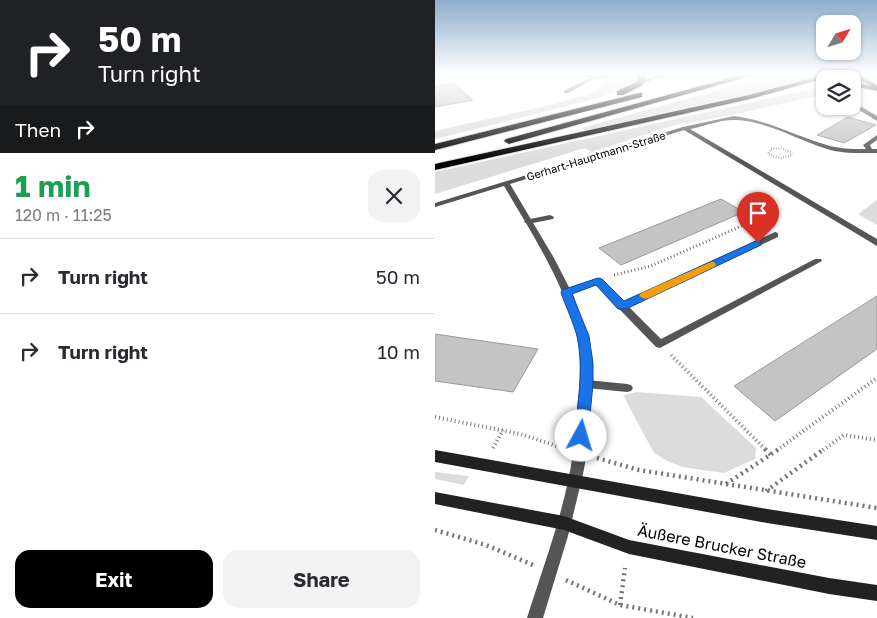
<!DOCTYPE html>
<meta charset="utf-8">
<style>
:root{--surface:#fff;--page:#f2f2f3;--text:#2b2b33;--muted:#7c7c81;--line:#e1e1e2;--accent:#000}
body{margin:0;font-family:"Golos Text",sans-serif;background:var(--page);color:var(--text);height:100vh;display:flex;flex-direction:column;font-size:19px;white-space:nowrap}
*{box-sizing:border-box;margin:0}
p{font-size:16px;color:var(--muted)}
.icon{flex:none;width:28px;height:28px;fill:none;stroke:currentColor;stroke-width:2;stroke-linecap:round;stroke-linejoin:round}
.map{position:relative;flex:1;overflow:hidden}
.drawer{display:flex;flex-direction:column;background:var(--surface);width:435px}
.drawer>*{flex:none}
.guide{background:#202124;color:#fff;overflow:hidden}
.needle{width:32px;rotate:52deg}
.fabs{position:absolute;left:381px;top:15px;display:grid;gap:10px}
.fabs a{display:grid;place-items:center;width:45px;height:45px;border-radius:10px;background:var(--surface);box-shadow:0 1px 4px #0004;font-size:25px}
.pin{position:absolute;display:grid;place-items:center;width:42px;height:42px;color:#fff;margin:-51px -21px;border-radius:50% 50% 50% 0;rotate:-45deg;box-shadow:0 0 5px #0007}
.pin .icon{rotate:45deg}
.me{position:absolute;width:55px;margin:-28px;rotate:6deg;stroke-linejoin:round;filter:drop-shadow(0 0 4px #0008)}
.turn{display:flex;align-items:center;gap:18px;height:105px;padding:0 15px;font-size:22px}
.turn .icon{width:65px;height:65px;stroke-width:2.5}
.turn b{display:block;font-size:35px;line-height:42px}
.then{display:flex;align-items:center;height:48px;padding:0 15px;background:#0003;gap:10px;font-size:19px}
.round{display:grid;place-items:center;flex:none;width:52px;height:52px;border-radius:15px;background:var(--page)}
.overview{display:flex;align-items:center;justify-content:space-between;height:85px;padding:0 15px}
h1{font-size:30px;font-weight:700;line-height:38px;color:#1e9e55}
.cta{display:flex;gap:10px;margin-top:auto;padding:10px 15px}
.cta a{flex:1;height:58px;border-radius:15px;background:var(--accent);color:#fff;font-size:20px;font-weight:700;line-height:58px;text-align:center}
.cta a+a{background:var(--page);color:var(--text)}
ul{padding:0;list-style:none}
li{display:flex;align-items:center;gap:15px;height:75px;padding:0 15px;border-top:1px solid var(--line)}
li div{flex:1}
li b{display:block;font-size:19px}
li em{font-style:normal}
main{display:flex;flex:1;min-height:0}
.map>svg:first-child{display:block}
</style>
<main>
<section class="drawer">
<div class="guide">
<div class="turn"><svg class="icon" aria-label="right" viewBox="0 0 24 24"><path d="M7 20v-9h11M14 6l5 5-5 5"/></svg><div><b>50 m</b>Turn right</div></div>
<div class="then">Then<svg class="icon" aria-label="right" viewBox="0 0 24 24"><path d="M7 20v-9h11M14 6l5 5-5 5"/></svg></div>
</div>
<div class="overview"><div><h1>1 min</h1><p>120 m · 11:25</p></div><a class="round"><svg class="icon" aria-label="close" viewBox="0 0 24 24"><path d="M6 6l12 12M18 6L6 18"/></svg></a></div>
<ul>
<li><svg class="icon" aria-label="right" viewBox="0 0 24 24"><path d="M7 20v-9h11M14 6l5 5-5 5"/></svg><div><b>Turn right</b></div><em>50 m</em></li>
<li><svg class="icon" aria-label="right" viewBox="0 0 24 24"><path d="M7 20v-9h11M14 6l5 5-5 5"/></svg><div><b>Turn right</b></div><em>10 m</em></li>
</ul>
<div class="cta"><a>Exit</a><a>Share</a></div>
</section>
<div class="map">
<svg width="442" height="618" viewBox="0 0 442 618">
<rect width="100%" height="100%" fill="#fff"/>
<g fill="#dcdcdc">
<path d="M182,74H201V79L189,89L159,99L0,139V131L123,103L153,94Z"/>
<path d="M341,74H392L331,90L150,130L147,128Z"/>
<path d="M390,86V94L292,116L236,126L157,152L150,148L0,194V172Z"/>
<path d="M442,200V225L423,214Z"/>
<path d="M202,392L266,397L321,448L320,459L289,473L247,467L232,461L219,453L188,395Z"/>
<path d="M0,472L34,476L29,485L0,479Z"/>
</g>
<g fill="#c4c4c4" stroke="#999">
<path d="M18,83L38,100L0,107V86Z"/>
<path d="M413,117L441,125L409,143L382,135Z"/>
<path d="M286,199L309,212L186,265L164,248Z"/>
<path d="M442,296V349L340,421L299,386Z"/>
<path d="M0,334L103,349L78,392L64,390L0,381Z"/>
</g>
<g fill="none" stroke-linecap="round" stroke-linejoin="round">
<g stroke="#dbdbdb" stroke-width="2">
<g id="primary">
<path d="M413,74H421L442,85V89Z"/>
<path d="M438,74H442V77Z"/>
</g>
</g>
<g stroke="#dbdbdb" stroke-width="2">
<g id="highway">
<path d="M203,74H211L208,85L188,95H182V91L202,82Z"/>
<path d="M310,74H323L77,143L74,144L69,141L71,139Z"/>
<path d="M392,74H405L315,99L0,170V164L314,95Z"/>
<path d="M418,82L442,87V91L418,86Z"/>
<path d="M204,93H207V97L0,150V144Z"/>
</g>
</g>
<g stroke="#777" stroke-width="2.5" stroke-dasharray="0.5 2" stroke-linecap="butt">
<path d="M346,148L356,152L357,155L346,158L333,154L336,149Z"/>
<path d="M327,217L329,216"/>
</g>
<path stroke="#777" stroke-width="3" stroke-dasharray="1 2.5" stroke-linecap="butt" d="M179,275L216,266L329,216"/>
<g stroke="#777" stroke-width="4" stroke-dasharray="1 3" stroke-linecap="butt">
<path d="M236,355L331,450"/>
<path d="M0,417L85,434L128,448"/>
<path d="M58,448L68,430"/>
<path d="M342,450L442,378"/>
<path d="M388,450L409,435L442,440"/>
</g>
<g stroke="#777" stroke-width="4.5" stroke-dasharray="2 4" stroke-linecap="butt">
<path d="M330,449L336,455"/>
<path d="M162,458L204,470L442,508"/>
<path d="M291,484L344,449"/>
<path d="M331,491L389,449"/>
<path d="M0,530L51,545L98,565"/>
<path d="M131,580L185,605L258,618"/>
<path d="M185,605L190,568"/>
</g>
<g fill="#555" fill-rule="evenodd">
<path d="M149,74L163,76L175,74L170,78L159,79L133,93H129V91L154,78L149,76Z"/>
<path d="M228,74H236L205,84L202,82Z"/>
<path d="M421,106H425L442,116V121L421,108Z"/>
<path d="M442,135V140L435,145L438,151L433,152L428,145Z"/>
<path d="M115,215L119,217L118,219L93,224L89,222L90,220Z"/>
<path d="M340,232L343,233V237L194,307L226,339L380,259H386L387,261L225,348L221,347L161,285L131,296L126,293L128,291L163,278L166,279L189,301Z"/>
<path d="M152,380L192,384L196,385L198,388L196,391L192,392L152,388L148,387L146,384L148,381Z"/>
</g>
<path fill="#555" fill-rule="evenodd" d="M299,116C333,120 362,137 395,146C410,150 427,149 442,149V153C426,153 408,154 392,149C362,140 332,121 301,120C286,119 270,126 255,129L442,239V246L249,130L75,184L119,258L139,297L152,336L156,357V388L152,453L148,474L133,536L108,618H92C109,564 130,510 138,453C140,442 139,431 141,419C144,391 148,364 142,336C129,282 97,234 69,186L0,207V203L248,127Z"/>
<g fill="#222" fill-rule="evenodd">
<path d="M0,450L332,509L442,526V540L332,523L0,462Z"/>
<path d="M0,492L129,516L194,540L394,578L442,585V601L394,594L194,554L129,530L0,504Z"/>
</g>
<use href="#primary" fill="#000" fill-rule="evenodd"/>
<use href="#highway" fill="#000" fill-rule="evenodd"/>
</g>
<linearGradient id="sky" x2="0" y2="1"><stop stop-color="#8cadcc"/><stop offset="0.46" stop-color="#fff"/><stop offset="1" stop-color="#fff" stop-opacity="0"/></linearGradient>
<rect width="442" height="161" fill="url(#sky)"/>
<path fill="#1a73e8" stroke="#114b97" d="M323,240L326,241V245L191,309H183L161,285L137,294L154,336L158,363V384L153,436L151,440L146,442L141,440L139,436C143,403 149,369 142,336C138,321 131,307 126,293L127,290L163,278L167,279L189,301Z"/>
<path fill="#f59e0b" d="M276,262H279L281,265L279,267L214,298L210,299L204,296L206,293Z"/>
<g text-anchor="middle" stroke-width="4.5" stroke-linejoin="round" paint-order="stroke">
<g font-size="11" fill="#000" stroke="#fff">
<text transform="translate(161 156) rotate(-17)" y="4">Gerhart-Hauptmann-Straße</text>
</g>
<g font-size="16" fill="#000" stroke="#fff">
<text transform="translate(287 546) rotate(11)" y="6">Äußere Brucker Straße</text>
</g>
</g>
</svg>
<div class="fabs">
<a><svg class="needle" viewBox="-14 -14 28 28"><path d="M0-13l5 13h-10z" fill="#e53935"/><path d="M0 13l5-13h-10z" fill="#7c7c81"/></svg></a>
<a><svg class="icon" aria-label="layers" viewBox="0 0 24 24"><path d="M12 4l9 5-9 5-9-5zM3 14l9 5 9-5"/></svg></a>
</div>
<div class="pin" style="left:323px;top:243px;background:#d93025"><svg class="icon" aria-label="arrive" viewBox="0 0 24 24"><path d="M6 21V4h12l-3 4 3 4H6"/></svg></div>
<svg class="me" style="left:146px;top:436px" viewBox="-20 -20 40 40"><circle r="19" fill="#fff"/><path d="M0-13L10 11 0 6-10 11z" fill="#1a73e8"/></svg>
</div>
</main>
